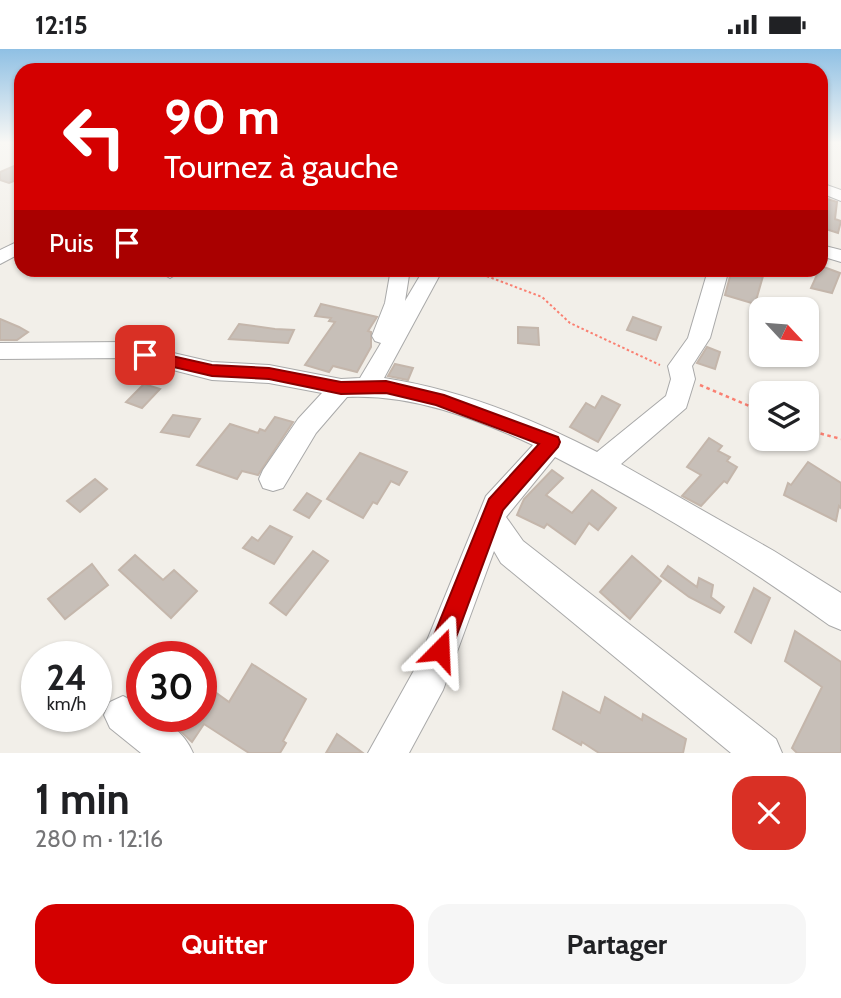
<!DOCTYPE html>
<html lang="fr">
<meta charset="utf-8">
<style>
:root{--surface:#fff;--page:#f6f6f6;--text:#202124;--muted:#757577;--accent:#d40000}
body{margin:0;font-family:Cabin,sans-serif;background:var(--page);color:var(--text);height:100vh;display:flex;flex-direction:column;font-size:26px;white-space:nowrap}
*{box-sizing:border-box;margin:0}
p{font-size:23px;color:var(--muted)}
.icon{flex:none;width:38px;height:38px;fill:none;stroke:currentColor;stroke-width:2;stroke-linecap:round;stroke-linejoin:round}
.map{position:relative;height:704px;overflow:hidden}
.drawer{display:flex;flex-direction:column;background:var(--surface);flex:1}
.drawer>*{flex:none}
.top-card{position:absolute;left:14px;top:14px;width:814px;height:214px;border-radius:21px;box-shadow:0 2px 5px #0004;background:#d40000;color:#fff;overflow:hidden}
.needle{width:46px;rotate:116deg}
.buttons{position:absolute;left:749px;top:248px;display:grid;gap:14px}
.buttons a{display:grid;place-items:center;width:70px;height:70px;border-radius:14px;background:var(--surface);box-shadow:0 2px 5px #0004;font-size:35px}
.speed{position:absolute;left:21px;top:592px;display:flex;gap:14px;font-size:35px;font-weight:700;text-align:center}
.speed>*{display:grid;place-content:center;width:91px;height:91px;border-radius:50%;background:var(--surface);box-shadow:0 2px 5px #0004;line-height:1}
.speed small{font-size:18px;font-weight:400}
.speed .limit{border:10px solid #d22;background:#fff;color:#111}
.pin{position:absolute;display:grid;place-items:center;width:60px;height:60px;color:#fff;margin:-30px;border-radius:14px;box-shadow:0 4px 10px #0006}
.me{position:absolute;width:77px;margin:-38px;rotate:21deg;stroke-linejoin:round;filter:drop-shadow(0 0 5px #0008)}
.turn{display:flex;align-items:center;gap:24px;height:147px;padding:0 35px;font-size:32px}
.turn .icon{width:91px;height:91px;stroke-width:2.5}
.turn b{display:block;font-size:49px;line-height:60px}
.then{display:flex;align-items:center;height:66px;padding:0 35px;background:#0003;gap:14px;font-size:26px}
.round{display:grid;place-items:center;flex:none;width:74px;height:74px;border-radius:21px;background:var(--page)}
.overview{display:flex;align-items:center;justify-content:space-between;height:119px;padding:0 35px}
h1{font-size:42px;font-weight:700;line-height:52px}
.primary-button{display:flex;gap:14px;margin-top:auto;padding:14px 35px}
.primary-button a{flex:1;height:80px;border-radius:21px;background:var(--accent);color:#fff;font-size:28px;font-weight:700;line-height:80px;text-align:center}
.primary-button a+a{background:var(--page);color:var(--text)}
.status{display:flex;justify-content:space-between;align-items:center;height:49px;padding:0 35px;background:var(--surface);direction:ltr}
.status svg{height:19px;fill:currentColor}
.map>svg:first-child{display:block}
</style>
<div class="status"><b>12:15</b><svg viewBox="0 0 49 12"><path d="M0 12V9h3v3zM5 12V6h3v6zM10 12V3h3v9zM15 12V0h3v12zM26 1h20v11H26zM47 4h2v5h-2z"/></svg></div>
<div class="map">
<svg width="841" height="704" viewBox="0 0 841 704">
<rect width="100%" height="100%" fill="#f2efe9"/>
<g fill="#c7bfb8" stroke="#c4b6ab" stroke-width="2">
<path d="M21,114V129L9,134L0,131V123Z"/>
<path d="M821,148L837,153L835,170L841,172L838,184L826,180L827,177L821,175Z"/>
<path d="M821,217L840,224L832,244L811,239Z"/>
<path d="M732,220H765L755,255L725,246Z"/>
<path d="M321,255L377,268L368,282L371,283V298L357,323L333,317L329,323L305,316L335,273L329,272L331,269L315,267Z"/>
<path d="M633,268L661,278L656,291L627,281Z"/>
<path d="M0,270L19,278L28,283L17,291H0Z"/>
<path d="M239,275L275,280L294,281L288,294L229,290Z"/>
<path d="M518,278L538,279L539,296L518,294Z"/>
<path d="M707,298L720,303L715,320L697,314Z"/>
<path d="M395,315L413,319L408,331L388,327Z"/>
<path d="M144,335L160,340L142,359L126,353Z"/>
<path d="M602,347L620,356L598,393L570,378L586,354L595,359Z"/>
<path d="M173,366L200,370L189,388L161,383Z"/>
<path d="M275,368L293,373L258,426L242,422L237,430L197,416L230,375L258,384L260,380L265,382Z"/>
<path d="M709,389L722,397L718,402L730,408L727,412L737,418L727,434L724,432L701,457L682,447L701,426L687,418Z"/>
<path d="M360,404L407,423L399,436L391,432L377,455L373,453L363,469L327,450Z"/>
<path d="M808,413L841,434V459L839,457L836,472L784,446L788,434L791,436Z"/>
<path d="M552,421L563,429L546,446L572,464L592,441L616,459L598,481L589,474L575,495L547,475L544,479L517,466L524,450Z"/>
<path d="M95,430L107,440L80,463L67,452Z"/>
<path d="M307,444L321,452L309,469L294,461Z"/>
<path d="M270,477L292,488L274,515L243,499L252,488L258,492Z"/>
<path d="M313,502L328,512L286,566L270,554Z"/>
<path d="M135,506L163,531L174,521L197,542L171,569L119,521Z"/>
<path d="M632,507L661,532L630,570L600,543Z"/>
<path d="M92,515L108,536L65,570L48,550Z"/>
<path d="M668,517L697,538L699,529L713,536L711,548L724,558L720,564L689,548L661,527Z"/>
<path d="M754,539L770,549L751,594L735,583Z"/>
<path d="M795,582L841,613V704H797L792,699L822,638L785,612Z"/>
<path d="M252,615L306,650L283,692L286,694L280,704H249L204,675L192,693L174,676L158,667H201V633L229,653Z"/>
<path d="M563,643L600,664L605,648L642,671L643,665L686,690L683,704H599L582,693L581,696L553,680Z"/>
<path d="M337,685L363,704H326Z"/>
</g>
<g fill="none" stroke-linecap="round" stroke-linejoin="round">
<g stroke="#a9a9a9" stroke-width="2">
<g id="minor">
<path d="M821,134L841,141V152L821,144Z"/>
<path d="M21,191V204L0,215V201Z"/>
<path d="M821,196L841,201V213L821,207Z"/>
<path d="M154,220H178L180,223L170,229Z"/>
<path d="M391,220H410L405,252L424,220H443L384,329C458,340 531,369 597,403L666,347L671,330L668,317L688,289L706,228L710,220H729L710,289L692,317L695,330L686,359L621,415L774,502L841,544V581L829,576C743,514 650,456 555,408L506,468L523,492L776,690L782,704H731L501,514L494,502L443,641L409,704H368L417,616L486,447L533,396C474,369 413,345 347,348L316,384L283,439L273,442L263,439L259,430L263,421L298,370L322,344L269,334L212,331L126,309L0,310V294L126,293L212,313L269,316L341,330L360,329L381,294L375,292L372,287L385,254Z"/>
<path d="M123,647L142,657V667C164,667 185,684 193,704H141L110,679L104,666L110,653Z"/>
</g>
</g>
<path stroke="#fa8072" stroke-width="2" stroke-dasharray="2.5 2.5" stroke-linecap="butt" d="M468,220L542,248L570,274L660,316"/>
<g stroke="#fa8072" stroke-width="2.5" stroke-dasharray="3.5 3.5" stroke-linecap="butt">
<path d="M700,336L761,362"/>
<path d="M807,381L841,390"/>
</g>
<use href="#minor" fill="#fff" fill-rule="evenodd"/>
</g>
<linearGradient id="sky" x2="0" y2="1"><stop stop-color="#8fc0e4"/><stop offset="0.49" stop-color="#f9f8f5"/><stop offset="1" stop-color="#f9f8f5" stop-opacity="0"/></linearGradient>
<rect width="841" height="191" fill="url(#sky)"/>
<path fill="#d40000" stroke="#8a0000" stroke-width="2" d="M145,301L212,316L269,319L341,333L386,332L444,346L558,388L560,393L558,398L503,461L448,610L440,613L432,610L428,601L489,450L539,395L436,356L386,344L341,345L269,330L212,327L139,310L137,306L139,302Z"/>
</svg>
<div class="buttons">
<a><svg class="needle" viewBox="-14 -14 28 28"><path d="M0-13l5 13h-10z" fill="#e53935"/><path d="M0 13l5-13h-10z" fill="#757577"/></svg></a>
<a><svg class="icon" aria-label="layers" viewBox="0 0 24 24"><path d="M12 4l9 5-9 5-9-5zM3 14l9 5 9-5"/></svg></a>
</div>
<div class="speed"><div>24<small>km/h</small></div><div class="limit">30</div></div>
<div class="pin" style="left:145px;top:306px;background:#d93025"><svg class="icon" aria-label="arrive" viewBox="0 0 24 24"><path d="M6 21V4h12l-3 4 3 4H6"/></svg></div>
<svg class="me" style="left:440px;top:601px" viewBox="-20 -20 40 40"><path d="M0-17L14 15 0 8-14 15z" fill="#d40000" stroke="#fff" stroke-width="4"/></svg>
<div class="top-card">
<div class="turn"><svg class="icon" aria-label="left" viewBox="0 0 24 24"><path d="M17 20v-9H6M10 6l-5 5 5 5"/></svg><div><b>90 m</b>Tournez à gauche</div></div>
<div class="then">Puis<svg class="icon" aria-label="arrive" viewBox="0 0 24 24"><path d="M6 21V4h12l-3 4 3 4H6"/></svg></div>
</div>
</div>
<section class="drawer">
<div class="overview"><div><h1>1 min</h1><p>280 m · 12:16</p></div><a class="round" style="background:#d93025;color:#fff"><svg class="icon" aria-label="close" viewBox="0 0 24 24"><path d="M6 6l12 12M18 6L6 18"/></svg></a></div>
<div class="primary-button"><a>Quitter</a><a>Partager</a></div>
</section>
